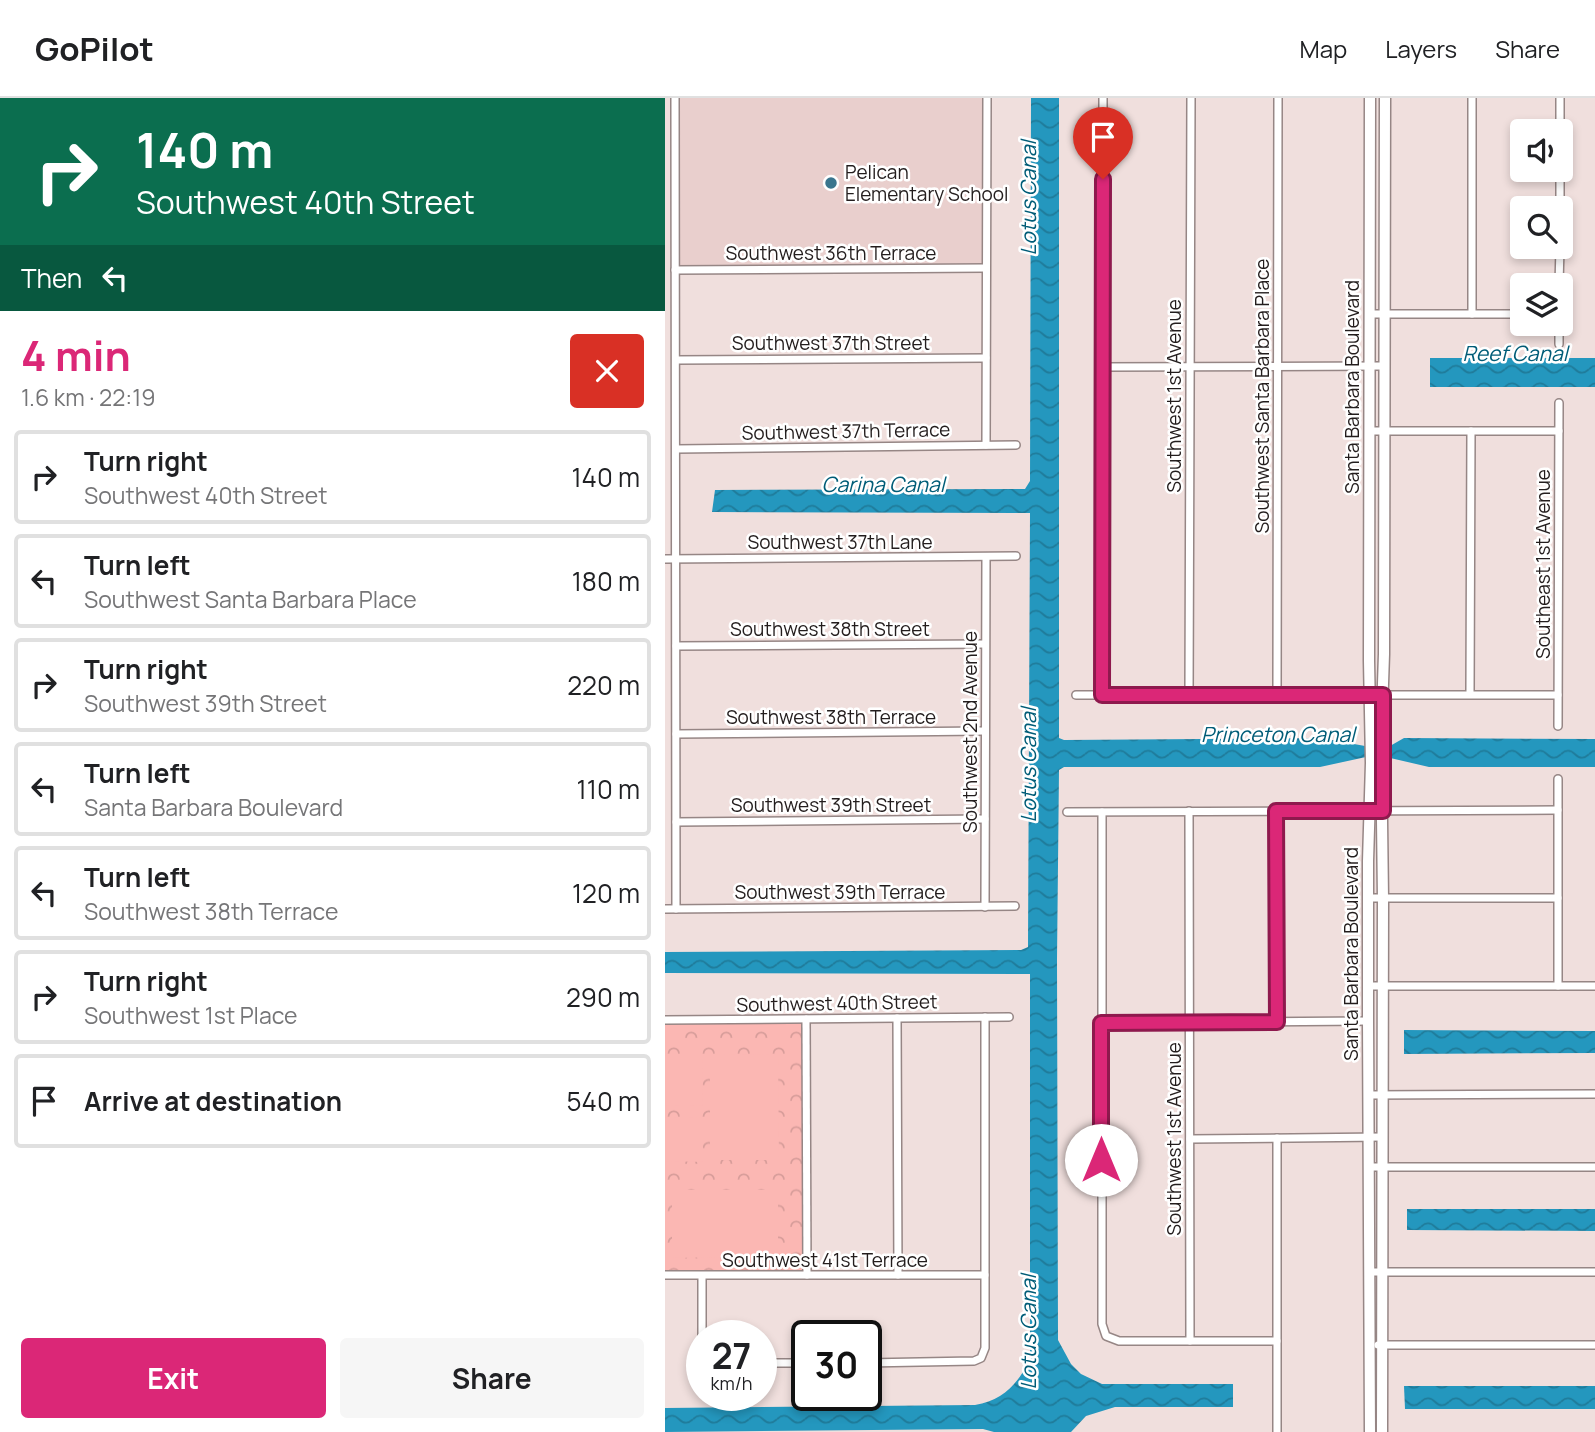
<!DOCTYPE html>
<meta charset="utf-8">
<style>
:root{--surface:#fff;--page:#f6f6f6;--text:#202124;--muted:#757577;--line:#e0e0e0;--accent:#db2777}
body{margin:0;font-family:Manrope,sans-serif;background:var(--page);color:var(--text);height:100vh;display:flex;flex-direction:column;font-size:26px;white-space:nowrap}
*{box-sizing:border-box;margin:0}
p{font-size:23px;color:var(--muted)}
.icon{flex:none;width:38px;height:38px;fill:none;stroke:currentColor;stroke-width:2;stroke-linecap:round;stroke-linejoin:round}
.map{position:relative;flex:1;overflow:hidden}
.side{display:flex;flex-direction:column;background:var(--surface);width:665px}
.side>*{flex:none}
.hud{background:#0b6e4f;color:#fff;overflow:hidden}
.buttons{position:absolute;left:845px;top:21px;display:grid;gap:14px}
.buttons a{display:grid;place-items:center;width:63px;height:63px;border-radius:7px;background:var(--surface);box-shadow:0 4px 10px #0003;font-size:35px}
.speed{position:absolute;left:21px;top:1222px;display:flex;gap:14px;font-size:35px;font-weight:700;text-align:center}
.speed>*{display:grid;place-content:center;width:91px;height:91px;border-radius:50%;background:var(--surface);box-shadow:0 4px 10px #0003;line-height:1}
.speed small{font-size:18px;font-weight:400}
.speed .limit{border:4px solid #111;border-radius:10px;background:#fff;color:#111}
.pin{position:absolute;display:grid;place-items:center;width:60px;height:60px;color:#fff;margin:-72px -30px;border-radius:50% 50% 50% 0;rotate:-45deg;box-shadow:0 0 7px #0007}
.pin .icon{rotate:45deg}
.me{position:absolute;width:77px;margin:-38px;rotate:0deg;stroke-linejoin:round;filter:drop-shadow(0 0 5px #0008)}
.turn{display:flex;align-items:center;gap:24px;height:147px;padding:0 21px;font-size:32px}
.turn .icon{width:91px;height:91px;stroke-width:2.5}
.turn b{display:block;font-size:49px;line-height:60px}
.then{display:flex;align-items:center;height:66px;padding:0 21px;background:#0003;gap:14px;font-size:26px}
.round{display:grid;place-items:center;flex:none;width:74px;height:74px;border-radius:7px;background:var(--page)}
.overview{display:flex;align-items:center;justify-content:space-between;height:119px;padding:0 21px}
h1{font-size:42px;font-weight:700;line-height:52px;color:var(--accent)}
.button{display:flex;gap:14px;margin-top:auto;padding:14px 21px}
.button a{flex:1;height:80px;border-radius:7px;background:var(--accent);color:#fff;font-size:28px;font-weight:700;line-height:80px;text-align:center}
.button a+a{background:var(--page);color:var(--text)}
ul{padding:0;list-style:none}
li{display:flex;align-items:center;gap:21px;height:94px;margin:0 14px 10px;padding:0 7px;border:4px solid var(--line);border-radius:7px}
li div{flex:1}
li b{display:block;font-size:26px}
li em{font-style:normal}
header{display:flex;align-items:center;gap:42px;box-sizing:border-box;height:98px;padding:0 35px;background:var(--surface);border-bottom:2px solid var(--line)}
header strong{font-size:33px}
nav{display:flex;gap:38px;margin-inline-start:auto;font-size:24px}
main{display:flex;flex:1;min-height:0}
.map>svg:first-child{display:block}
</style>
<header>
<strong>GoPilot</strong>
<nav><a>Map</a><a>Layers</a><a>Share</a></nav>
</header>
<main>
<section class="side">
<div class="hud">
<div class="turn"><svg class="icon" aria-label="right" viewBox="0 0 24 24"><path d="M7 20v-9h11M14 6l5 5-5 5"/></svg><div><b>140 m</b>Southwest 40th Street</div></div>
<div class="then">Then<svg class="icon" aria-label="left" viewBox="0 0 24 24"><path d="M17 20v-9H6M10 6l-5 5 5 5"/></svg></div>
</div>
<div class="overview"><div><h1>4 min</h1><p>1.6 km · 22:19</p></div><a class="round" style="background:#d93025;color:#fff"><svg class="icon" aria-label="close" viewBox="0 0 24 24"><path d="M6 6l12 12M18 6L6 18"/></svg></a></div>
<ul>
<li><svg class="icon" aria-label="right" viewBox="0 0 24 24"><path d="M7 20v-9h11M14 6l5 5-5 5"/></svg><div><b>Turn right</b><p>Southwest 40th Street</p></div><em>140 m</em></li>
<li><svg class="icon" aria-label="left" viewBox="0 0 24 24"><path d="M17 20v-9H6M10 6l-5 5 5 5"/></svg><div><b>Turn left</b><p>Southwest Santa Barbara Place</p></div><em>180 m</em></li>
<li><svg class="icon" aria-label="right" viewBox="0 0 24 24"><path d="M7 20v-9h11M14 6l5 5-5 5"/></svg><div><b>Turn right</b><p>Southwest 39th Street</p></div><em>220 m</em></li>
<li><svg class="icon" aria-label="left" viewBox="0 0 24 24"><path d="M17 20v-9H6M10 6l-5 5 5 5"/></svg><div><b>Turn left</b><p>Santa Barbara Boulevard</p></div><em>110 m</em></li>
<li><svg class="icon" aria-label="left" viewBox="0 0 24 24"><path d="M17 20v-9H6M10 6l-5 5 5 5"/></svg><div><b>Turn left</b><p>Southwest 38th Terrace</p></div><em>120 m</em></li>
<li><svg class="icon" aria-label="right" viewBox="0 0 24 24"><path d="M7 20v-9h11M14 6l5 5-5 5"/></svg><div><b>Turn right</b><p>Southwest 1st Place</p></div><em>290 m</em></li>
<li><svg class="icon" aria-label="arrive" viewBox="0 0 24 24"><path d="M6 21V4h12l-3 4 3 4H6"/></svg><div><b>Arrive at destination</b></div><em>540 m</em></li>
</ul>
<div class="button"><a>Exit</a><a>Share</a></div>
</section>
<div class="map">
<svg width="930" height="1334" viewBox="0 0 930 1334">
<defs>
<pattern id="park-crowns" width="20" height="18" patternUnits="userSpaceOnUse" patternTransform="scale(1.75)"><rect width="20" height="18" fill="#fbb7b3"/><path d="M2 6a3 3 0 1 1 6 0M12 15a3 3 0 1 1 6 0" fill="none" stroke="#d79d9a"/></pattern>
<pattern id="water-waves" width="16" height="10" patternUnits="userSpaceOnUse" patternTransform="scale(1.75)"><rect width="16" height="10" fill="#2497be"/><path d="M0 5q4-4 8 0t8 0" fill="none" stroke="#1f7b9a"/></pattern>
</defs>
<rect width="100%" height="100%" fill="#f0dfdd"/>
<path fill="#e9cfcd" d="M10,0H321V170L10,172Z"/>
<path fill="url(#park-crowns)" d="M141,921L142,1177H0V922Z"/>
<g fill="#fbb7b3">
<path d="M45,956L113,957L114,1062H45Z"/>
<path d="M0,960H37L38,1008L0,1007Z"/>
<path d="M0,1019L38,1020V1064L0,1063Z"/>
<path d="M7,1092H113V1158L7,1160Z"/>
</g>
<g fill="url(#water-waves)">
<path d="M366,0H394V640L399,642L656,640L700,648H725L739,640L930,641V669H764L721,659H701L655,669H399L394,672L392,861L393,1242L406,1266L416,1276L437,1286H568V1309H450L421,1318L406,1334H329L318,1331L0,1334V1310L310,1307C338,1302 353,1286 365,1261V876L0,875V854L356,852L363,849L365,415L47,414L50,392L360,391L365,383Z"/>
<rect x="765" y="260" width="165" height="29"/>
<path d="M739,932L930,933V955L739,956Z"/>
<path d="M742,1111H930V1133L742,1132Z"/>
<path d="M739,1288H930V1311H740Z"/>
</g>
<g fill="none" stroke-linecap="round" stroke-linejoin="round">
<g stroke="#968685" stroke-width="10">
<g id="street">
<path d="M10,0L11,811"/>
<path d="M895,33V0"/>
<path d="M895,110V72"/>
<path d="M10,172L321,170"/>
<path d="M894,187L895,149"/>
<path d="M705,216H858"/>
<path d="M807,216V0"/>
<path d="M894,226V246"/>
<path d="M11,262L321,260"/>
<path d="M438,269L719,268"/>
<path d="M704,333H894"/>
<path d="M321,347L322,0"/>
<path d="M11,351L351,347"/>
<path d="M0,461L351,458"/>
<path d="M11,548L320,546"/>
<path d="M612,596L613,0"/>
<path d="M805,596L806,333"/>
<path d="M411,597H893"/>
<path d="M437,597L438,0"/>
<path d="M524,597L526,0"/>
<path d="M893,628L894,305"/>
<path d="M11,636L320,633"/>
<path d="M524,713L525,1243"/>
<path d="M611,713L612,924"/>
<path d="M402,714L893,712"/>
<path d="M437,714V1226L441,1238L454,1243H612"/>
<path d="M11,724L320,721"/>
<path d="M703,800H893"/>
<path d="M320,809L321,459"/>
<path d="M0,811L350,808"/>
<path d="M703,888H930"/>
<path d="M893,888V681"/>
<path d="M232,920L233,1177"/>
<path d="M141,921L142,1177"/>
<path d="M0,922L344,919"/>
<path d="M436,925L703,923"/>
<path d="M704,997L930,996"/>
<path d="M525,1041L718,1039"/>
<path d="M704,1069H930"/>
<path d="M705,1174H930"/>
<path d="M0,1177H320"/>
<path d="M37,1178V1237"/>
<path d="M713,1247H930"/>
<path d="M96,1265H142"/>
<path d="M201,1265L309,1263L316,1260L320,1250V919"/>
<path d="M612,1334V1040"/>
</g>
</g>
<g stroke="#968685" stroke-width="13">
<g id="secondary">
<path d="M705,0L704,563L706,665L703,763V923L705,1334"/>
<path d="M717,1334L718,800L716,644L719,556L720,0"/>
</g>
</g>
<use href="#street" stroke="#fff" stroke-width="7"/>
<use href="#secondary" stroke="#fff" stroke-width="10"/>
</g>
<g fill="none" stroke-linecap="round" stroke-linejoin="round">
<g stroke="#8e194d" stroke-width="18">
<path id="route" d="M436,1062V925L612,924L611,713H718V597H437L438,81"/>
</g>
<use href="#route" stroke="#db2777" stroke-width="12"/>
</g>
<circle fill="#3a758d" stroke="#fff" stroke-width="2.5" cx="166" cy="85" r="7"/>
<g text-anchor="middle" stroke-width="5" stroke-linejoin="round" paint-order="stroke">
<g font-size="19" fill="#231d1d" stroke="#fff" text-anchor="start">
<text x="180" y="81">Pelican<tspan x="180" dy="22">Elementary School</tspan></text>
</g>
<g font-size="19" fill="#231d1d" stroke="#fff">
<text x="166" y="162">Southwest 36th Terrace</text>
<text x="166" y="252">Southwest 37th Street</text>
<text transform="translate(687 289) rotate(-90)" y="7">Santa Barbara Boulevard</text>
<text transform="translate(509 298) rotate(-90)" y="7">Southwest 1st Avenue</text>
<text transform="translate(597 298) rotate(-90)" y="7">Southwest Santa Barbara Place</text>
<text transform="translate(181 333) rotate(-1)" y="7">Southwest 37th Terrace</text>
<text x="175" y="451">Southwest 37th Lane</text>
<text transform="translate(878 466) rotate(-90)" y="7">Southeast 1st Avenue</text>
<text x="165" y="538">Southwest 38th Street</text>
<text x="166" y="626">Southwest 38th Terrace</text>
<text transform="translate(305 634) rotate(-90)" y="7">Southwest 2nd Avenue</text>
<text x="166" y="714">Southwest 39th Street</text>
<text x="175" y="801">Southwest 39th Terrace</text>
<text transform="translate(686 856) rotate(-90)" y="7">Santa Barbara Boulevard</text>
<text transform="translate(172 905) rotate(-1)" y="7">Southwest 40th Street</text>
<text transform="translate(509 1041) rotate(-90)" y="7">Southwest 1st Avenue</text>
<text x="160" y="1169">Southwest 41st Terrace</text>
</g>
<g font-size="21" font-style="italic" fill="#005c77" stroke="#fff">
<text transform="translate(364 100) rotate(-90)" y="7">Lotus Canal</text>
<text x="850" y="263">Reef Canal</text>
<text x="218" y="394">Carina Canal</text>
<text x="613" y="644">Princeton Canal</text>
<text transform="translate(364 667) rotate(-90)" y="7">Lotus Canal</text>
<text transform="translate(364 1234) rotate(-90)" y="7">Lotus Canal</text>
</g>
</g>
</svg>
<div class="buttons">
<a><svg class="icon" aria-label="sound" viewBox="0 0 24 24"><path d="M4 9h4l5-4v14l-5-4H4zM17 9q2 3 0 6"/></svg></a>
<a><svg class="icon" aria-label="search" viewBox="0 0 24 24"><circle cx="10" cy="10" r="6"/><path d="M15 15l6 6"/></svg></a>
<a><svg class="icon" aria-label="layers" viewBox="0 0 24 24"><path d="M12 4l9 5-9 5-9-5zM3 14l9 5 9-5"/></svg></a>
</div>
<div class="speed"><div>27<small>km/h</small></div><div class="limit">30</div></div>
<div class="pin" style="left:438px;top:81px;background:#d93025"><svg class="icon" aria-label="arrive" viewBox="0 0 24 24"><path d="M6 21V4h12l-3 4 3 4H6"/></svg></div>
<svg class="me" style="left:436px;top:1062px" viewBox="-20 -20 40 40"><circle r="19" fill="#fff"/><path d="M0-13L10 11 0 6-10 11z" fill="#db2777"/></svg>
</div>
</main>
